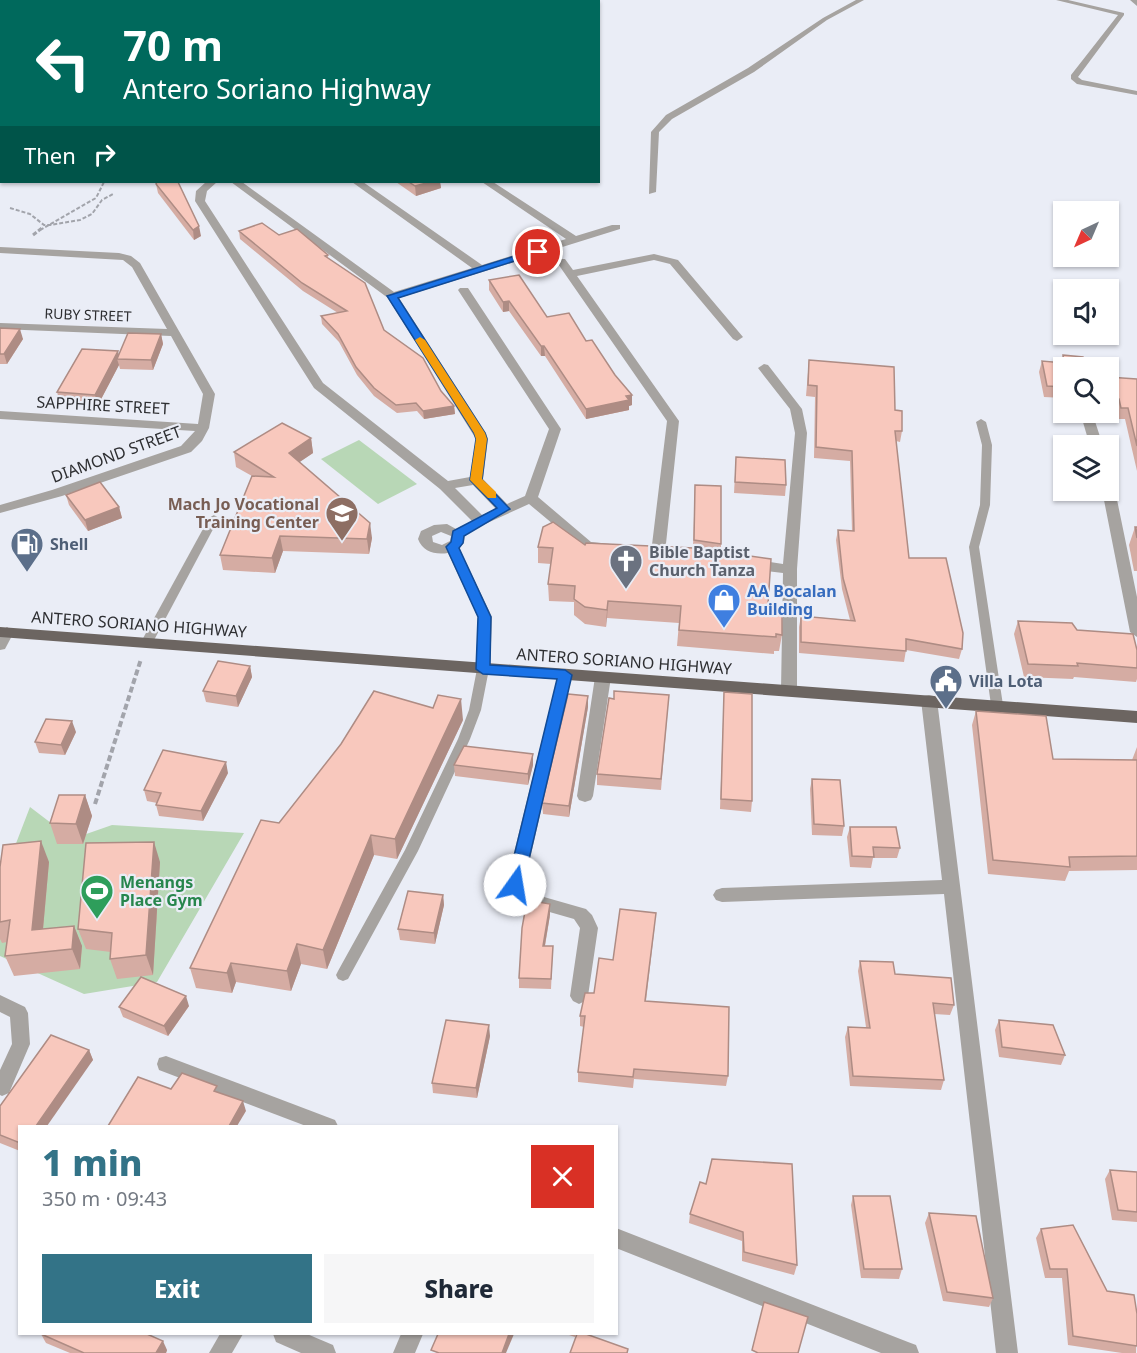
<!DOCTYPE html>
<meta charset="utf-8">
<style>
:root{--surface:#fff;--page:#f6f6f7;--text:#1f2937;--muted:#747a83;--accent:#337387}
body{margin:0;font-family:"Noto Sans",sans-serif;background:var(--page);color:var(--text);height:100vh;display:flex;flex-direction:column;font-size:22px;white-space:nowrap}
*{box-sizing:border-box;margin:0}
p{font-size:20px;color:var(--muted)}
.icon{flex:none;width:33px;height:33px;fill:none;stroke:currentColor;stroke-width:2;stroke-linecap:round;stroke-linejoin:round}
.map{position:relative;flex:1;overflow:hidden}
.sheet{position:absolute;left:18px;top:1125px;width:600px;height:210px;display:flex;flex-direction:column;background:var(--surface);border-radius:0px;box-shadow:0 2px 4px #0004}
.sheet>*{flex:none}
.banner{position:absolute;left:0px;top:0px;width:600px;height:183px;box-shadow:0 2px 4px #0004;background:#00695c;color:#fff;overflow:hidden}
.needle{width:39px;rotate:224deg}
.controls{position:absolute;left:1053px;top:201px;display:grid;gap:12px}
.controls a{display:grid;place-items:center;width:66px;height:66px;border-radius:0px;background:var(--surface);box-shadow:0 2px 4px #0004;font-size:30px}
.pin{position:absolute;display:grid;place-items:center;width:51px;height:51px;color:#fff;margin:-26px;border:3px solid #fff;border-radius:50%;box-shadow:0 2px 6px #0007}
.me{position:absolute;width:66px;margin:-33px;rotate:13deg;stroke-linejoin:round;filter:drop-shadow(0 0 4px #0008)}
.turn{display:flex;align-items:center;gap:21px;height:126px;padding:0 24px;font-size:27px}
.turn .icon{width:78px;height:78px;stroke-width:2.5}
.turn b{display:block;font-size:42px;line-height:51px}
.then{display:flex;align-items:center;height:57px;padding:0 24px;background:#0003;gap:12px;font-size:22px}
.round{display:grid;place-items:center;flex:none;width:63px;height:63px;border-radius:0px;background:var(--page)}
.head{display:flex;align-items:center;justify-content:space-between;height:102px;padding:0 24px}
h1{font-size:36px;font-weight:800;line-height:45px;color:var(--accent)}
.action{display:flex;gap:12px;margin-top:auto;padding:12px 24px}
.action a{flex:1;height:69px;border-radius:0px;background:var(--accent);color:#fff;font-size:24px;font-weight:800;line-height:69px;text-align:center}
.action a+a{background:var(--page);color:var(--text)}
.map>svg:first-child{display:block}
</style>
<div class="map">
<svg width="1137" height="1353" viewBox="0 0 1137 1353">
<rect width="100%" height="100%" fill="#eaedf6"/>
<g fill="#b8d7b6">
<path d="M359,440L417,484L378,504L321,459Z"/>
<path d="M30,807L72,839L112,825L244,833L157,982L84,994L0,956V885Z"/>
</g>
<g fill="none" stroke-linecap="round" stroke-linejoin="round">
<g stroke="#a2a4ab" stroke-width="2" stroke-dasharray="4 2" stroke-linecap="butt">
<path d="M10,208L30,214L44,225H50L80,220L92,214L102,200L113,194"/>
<path d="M40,230L96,198L104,182"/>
</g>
<path stroke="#a2a4ab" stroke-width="3" stroke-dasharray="4.5 2" stroke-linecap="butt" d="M33,235L42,228"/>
<path stroke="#a2a4ab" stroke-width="4" stroke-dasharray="6 3" stroke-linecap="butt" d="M95,804L141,659"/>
<g fill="#a6a3a0" fill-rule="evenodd">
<path d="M856,0H864L827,20L754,72L672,119L659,132L656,192L649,194L651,132L666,115L748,68L823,18Z"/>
<path d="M1056,0H1068L1124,13V15L1078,77L1082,80L1137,91V95L1077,84L1071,79V75L1118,15Z"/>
<path d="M981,419L986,422L992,445L990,505L979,547L1003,705L997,709L991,705L969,547L980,505L982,445L976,422Z"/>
<path d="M214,515L219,518L153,642L147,646L143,645L141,642L209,518Z"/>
<path d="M483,665L489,669L481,710L470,739L418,851L348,979L343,981L338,979L336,975L338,971L405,850L458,739L469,710L477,669Z"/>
</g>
<g fill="#a6a3a0" fill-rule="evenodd">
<path d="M1130,0H1137V6Z"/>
<path d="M206,182H217L207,191L205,201L323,383L448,481L470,477L476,439L388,298L231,182H242L394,292L472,268L352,182H363L482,265L566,239L482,182H493L576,236L612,225H620V229L399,298L486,433L488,439L483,479L507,504L525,496L549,429L458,290L460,288H468L561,429L538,497L591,542L610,544L612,547L610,550L583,549L529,504L485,524H475L440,489L314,388L195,201L196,191ZM473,485L496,509L482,515L455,488Z"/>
<path d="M0,247L119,253L131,256L140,263L215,394L209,428L202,441L191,452L62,496L0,513V505L52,490L181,446L195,431L0,419V411L198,424L203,394L171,336L0,329V323L167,329L132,267L123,260L0,253Z"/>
<path d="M654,254L678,260L743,337L737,341L733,339L670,264L654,260L577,276L679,421L665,553L658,557L651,553L667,421L556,261L557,259H565L573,270Z"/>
<path d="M764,364L768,365L802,409L807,433L797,569V690L794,694H784L781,690L783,573L751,569L744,564L751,559L783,564L795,433L790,409L758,368Z"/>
<path d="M1080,412H1092L1103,446H1090Z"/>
<path d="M1108,486L1115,490L1137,597V637L1130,632L1102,490H1108Z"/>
<path d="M447,524L465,534L464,543L459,548L492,617L490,669L483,674L476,669L478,617L448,553C435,555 423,552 418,539L421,531L434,525ZM441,532L451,536L450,541L442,545L433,542L432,536Z"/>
<path d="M7,627L14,632L5,649L0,650V632Z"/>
<path d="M565,670L572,675L524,885L530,893L586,909L592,915L598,928L588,996L585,1001L579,1004L573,1001L570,996L580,928L574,919L518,903L511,897L506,885L558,675Z"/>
<path d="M603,672L611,677L593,796L591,800L585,802L579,800L577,796L595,677Z"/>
<path d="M929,695L934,696L937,700L1018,1353H996L944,894L722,902L716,900L713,895L716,890L722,888L942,880L921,700L924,696Z"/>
<path d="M0,995L25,1007L28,1013L30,1044L9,1093L2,1096L0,1095V1070L12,1044L10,1017L0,1012Z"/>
<path d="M166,1056L335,1120L338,1126H306L159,1070L157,1064L159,1058Z"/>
<path d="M616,1228L908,1342L916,1345L919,1353H881L616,1248Z"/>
<path d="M220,1334H243L232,1353H209Z"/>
<path d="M273,1334H307L333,1345L336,1353H301L276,1342Z"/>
<path d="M401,1334H423L415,1353H393Z"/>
</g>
<path fill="#6c6561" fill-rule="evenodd" d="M0,627L1137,711V723L0,637Z"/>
</g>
<g fill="#d5aca3">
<path d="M396,182H440L441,188L416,196Z"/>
<path d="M156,184L201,236L194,240L158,193Z"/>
<path d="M239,231L279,235L328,255V258L384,330L454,406L455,414L424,419L417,411L397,413L374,396L357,375L339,342L322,324L321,316L338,313L303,291L240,239Z"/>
<path d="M489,280L586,341L632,395V405L629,406V410L586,419L545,356H541L509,311L503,312L489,290Z"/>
<path d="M0,328L23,339L7,364H0Z"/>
<path d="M161,334L163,344L153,370L120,369L119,365L98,405L60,403L57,392L119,354Z"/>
<path d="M1063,355L1086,368H1064V398L1044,397L1039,372L1042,361L1061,363Z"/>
<path d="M809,360L895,410L902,431L900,442L896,441L909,558L962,649L959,659L906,650L904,662L799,653V627L801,616L850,620L842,589L836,540L838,530L852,531L850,461L814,458L815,397L806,396Z"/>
<path d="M1108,377L1137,379V471L1125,419H1118L1116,409H1108Z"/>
<path d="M311,438L313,453L299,462L372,538L369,554L283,551L275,573L223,570L220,555L252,476L236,467L234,452Z"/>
<path d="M736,457L786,485L785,496L734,493Z"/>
<path d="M695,485L721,544V552L768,604L777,608L782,635L779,651H774V654L677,646L679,623L607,618L606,627L585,624L574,615V602L549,601L548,584L551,564L538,563V547L585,545L693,548Z"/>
<path d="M66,495L119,507L122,518L88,531L69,505Z"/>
<path d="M1135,527H1137V571H1134L1129,545Z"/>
<path d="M1018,621L1137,650V679L1136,682L1074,677L1073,679L1024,677L1014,634Z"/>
<path d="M250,666L252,677L238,707L206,702L203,691Z"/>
<path d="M724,692L752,801L751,812L720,809Z"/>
<path d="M669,695L661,790L597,785V774L614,699Z"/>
<path d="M588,696V707L569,817L543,814L542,803Z"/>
<path d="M976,711L1053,759L1132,760L1137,747V870L1069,871L1065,881L988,874L972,725Z"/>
<path d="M463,720L397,859L374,855L327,969L301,964L291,991L236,982L232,993L196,988L190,968L279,823Z"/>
<path d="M76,732L65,755L39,753L35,742Z"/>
<path d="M533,754V765L528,785L455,776L454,765Z"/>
<path d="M228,773L203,821L159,816L156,805L157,803L147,801L144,790Z"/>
<path d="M812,779L844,826L842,836L812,835L810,789Z"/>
<path d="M85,795L92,816L83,844H57L50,823Z"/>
<path d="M850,827L900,848L897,858H873L871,868L850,867L847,837Z"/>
<path d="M49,862L43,929L74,926L82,946L80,969L14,976L5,956L7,942L2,943L0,939V867Z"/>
<path d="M160,862L153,975L117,979L110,959L111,952L86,949L78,929Z"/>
<path d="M443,895L444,905L435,944L400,940L398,929Z"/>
<path d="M550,915L545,946H553L551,989L519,988V978Z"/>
<path d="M655,924L646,1001L728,1076L726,1086L634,1079L633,1088L578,1082V1072L584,1027L580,1026V1016L613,960Z"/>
<path d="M860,961L895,974L954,1005L950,1015L934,1014L944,1080L941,1090L850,1086L845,1037L848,1027H866L858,971Z"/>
<path d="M189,1006L168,1036L123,1017L119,1007Z"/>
<path d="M999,1020L1065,1055L1061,1065L999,1057L995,1030Z"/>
<path d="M490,1036L477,1098L433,1093L432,1083Z"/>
<path d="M89,1050L93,1060L20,1126V1151L0,1143V1106Z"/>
<path d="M1110,1170L1137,1172V1222L1112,1220L1105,1179Z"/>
<path d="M706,1184L797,1265L794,1275L742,1261V1241L689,1223L690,1214Z"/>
<path d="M853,1196L902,1269L899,1279L861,1278L851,1205Z"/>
<path d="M929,1213L993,1298L989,1307L943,1301L925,1223Z"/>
<path d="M1041,1229L1107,1291L1137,1314L1136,1353H1122L1068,1345L1062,1278H1045L1036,1238Z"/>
<path d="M41,1334L167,1350L166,1353H70L46,1343Z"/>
<path d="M566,1334H576L575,1337Z"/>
</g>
<g fill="#ae8c84">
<path d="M430,182H440L441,188L416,196L415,186Z"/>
<path d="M199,226L201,236L194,240L193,230Z"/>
<path d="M509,301V311L503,312V302Z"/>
<path d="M20,329L23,339L7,364L4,354Z"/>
<path d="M161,334L163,344L153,370L151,360Z"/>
<path d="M541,346H544L545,356H541Z"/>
<path d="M118,351L120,359H117L119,365L98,405L95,395Z"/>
<path d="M632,395V405L629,406V410L586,419V409Z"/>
<path d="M454,406L455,414L424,419L423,411Z"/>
<path d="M311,438L313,453L291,468L289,453Z"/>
<path d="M119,507L122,518L88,531L85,520Z"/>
<path d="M370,523L372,538L369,554L367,539Z"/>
<path d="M280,536L283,551L275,573L272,558Z"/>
<path d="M608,601L607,618L606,627L607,610Z"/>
<path d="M250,666L252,677L238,707L236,696Z"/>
<path d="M588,696V707L569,817V806Z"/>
<path d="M461,699L463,720L397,859L395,839Z"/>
<path d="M72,721L76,732L65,755L61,745Z"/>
<path d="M533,754V765L528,785V774Z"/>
<path d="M226,762L228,773L203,821L201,811Z"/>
<path d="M85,795L92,816L83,844L76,824Z"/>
<path d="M371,835L374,855L327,969L323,950Z"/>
<path d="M41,841L49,862L41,951L32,930Z"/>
<path d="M154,842L160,862L153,975L146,955Z"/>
<path d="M443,895L444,905L435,944L434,933Z"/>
<path d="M550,904V915L543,956V946Z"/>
<path d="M74,926L82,946L80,969L72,949Z"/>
<path d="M297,944L301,964L291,991L287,971Z"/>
<path d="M231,963L236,982L232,993L227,973Z"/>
<path d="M186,996L189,1006L168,1036L164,1026Z"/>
<path d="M489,1025L490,1036L477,1098L476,1088Z"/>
<path d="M89,1050L93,1060L47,1126H36Z"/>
<path d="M243,1101L246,1111L237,1126H229Z"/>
<path d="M509,1334H514L506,1353H502Z"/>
<path d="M163,1341L167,1350L166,1353H156Z"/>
</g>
<g fill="#f8c8bd" stroke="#ae8c84" stroke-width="1.5">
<path d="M157,182H178L199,226L193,230L156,184Z"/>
<path d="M409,182H430L415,186Z"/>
<path d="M262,223L279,235L297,229L328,255L325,256L365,283L384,330L423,358L441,391L454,406L423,411L416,403L396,405L374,388L356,367L338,334L321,316L347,311L302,283L239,231Z"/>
<path d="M519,275L547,317L569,313L586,341L592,340L615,375L632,395L626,396L629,400L586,409L544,346H541L509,301L503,302L489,280Z"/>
<path d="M0,328L20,329L4,354H0Z"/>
<path d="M128,333L161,334L151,360L117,359Z"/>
<path d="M82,349L118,351L95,395L57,392Z"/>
<path d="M1063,355L1083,357L1086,368H1064V387L1047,386L1042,361L1064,363Z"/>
<path d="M809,360L894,367L895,410L902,411V431H895L909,558H946L963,633L962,649L906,639V651L801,642V616L855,621L843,578L838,530L854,531L852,451L816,447L817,386L808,385Z"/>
<path d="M1108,377L1137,379V446L1128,408H1121L1119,399L1108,398Z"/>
<path d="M282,423L311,438L289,453L370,523L367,539L280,536L272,558L220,555L252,476L274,477L234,452Z"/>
<path d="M736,457L785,460L786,485L735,482Z"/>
<path d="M100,482L119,507L85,520L66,495Z"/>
<path d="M695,485L721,486V544L694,540Z"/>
<path d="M553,522L585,545L586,543L694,548L771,559L768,604L777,605V608L782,609V635L776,634V637L679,630L681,606L608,601L607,610L585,607L574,599L575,586L548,584L553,548L538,547L543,527Z"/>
<path d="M1135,527H1137V538Z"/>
<path d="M1018,621L1072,623L1077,630L1133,634L1137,650V668L1077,663L1078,666L1028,664Z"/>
<path d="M218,661L250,666L236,696L203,691Z"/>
<path d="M374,691L433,708L438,695L461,699L395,839L371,835L323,950L297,944L287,971L231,963L227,973L190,968L261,820L279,823L341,744Z"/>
<path d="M614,691L669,695L661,779L597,774L609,698L614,699Z"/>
<path d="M724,692L752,694V801L721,799Z"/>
<path d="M568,694L588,696L569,806L542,803Z"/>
<path d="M976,711L1046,716L1053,759L1137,760V856L1069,857L1070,867L993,860Z"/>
<path d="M46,719L72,721L61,745L35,742Z"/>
<path d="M464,746L533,754L528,774L454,765Z"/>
<path d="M163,750L226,762L201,811L156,805L161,793L144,790Z"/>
<path d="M812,779L840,780L844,826L814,824Z"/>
<path d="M59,795H85L76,824L50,823Z"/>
<path d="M850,827H896L900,848L873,847L874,857L852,856Z"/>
<path d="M41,841L32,930L74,926L72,949L5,956L10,920L0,922V867L3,845Z"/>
<path d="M154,842L146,955L110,959L112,933L78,929L86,843Z"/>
<path d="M408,891L443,895L434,933L398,929Z"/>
<path d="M527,900L550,904L543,946H553L551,979L519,978L522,928Z"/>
<path d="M620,909L656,913L645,1001L729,1007L728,1076L634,1069L633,1077L578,1072L585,1016H580L585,993H594L599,958L613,960Z"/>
<path d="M860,961L893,962L895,974L951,978L954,1005L933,1003L944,1080L853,1076L848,1027L870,1028Z"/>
<path d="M141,977L186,996L164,1026L119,1007Z"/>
<path d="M446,1020L489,1025L476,1088L432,1083Z"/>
<path d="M999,1020L1053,1025L1065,1055L1002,1047Z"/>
<path d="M51,1035L89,1050L36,1126H20V1143L0,1135V1106Z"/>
<path d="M182,1073L217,1086L214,1091L243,1101L229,1126H108L138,1077L171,1089Z"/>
<path d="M712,1159L792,1164L797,1265L744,1252L743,1232L690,1214L700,1182L706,1184Z"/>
<path d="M1110,1170L1137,1172V1212L1118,1210Z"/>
<path d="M853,1196H890L902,1269H864Z"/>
<path d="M929,1213L976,1216L993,1298L947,1292Z"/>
<path d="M1073,1225L1107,1291L1134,1295L1137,1314V1346L1073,1336L1067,1269H1050L1041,1229Z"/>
<path d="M764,1302L808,1317L798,1353H758L752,1350Z"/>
<path d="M41,1334H147L163,1341L156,1353H84Z"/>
<path d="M438,1334H509L502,1353H439L431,1350Z"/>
<path d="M577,1334H586L628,1349L627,1353H570Z"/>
</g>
<path fill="#1a73e8" stroke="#114b97" stroke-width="1.5" d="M534,250L543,252L398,298L485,433L487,439L482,480L510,509L464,536L463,543L459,548L491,617L490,665L565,670L572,675L523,885L520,889L515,891L509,889L507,885L557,679L483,674L476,669L478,617L446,547L451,542L453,531L497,508L470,480L476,439L474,433L387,296Z"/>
<path fill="#f59e0b" d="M420,337L425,340L485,433L487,439L482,479L496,492V498H488L470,480L476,439L474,433L415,340Z"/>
<defs>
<g id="school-pin" transform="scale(1.725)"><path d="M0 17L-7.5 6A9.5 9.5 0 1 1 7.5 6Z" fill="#8d6e63" stroke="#eaedf6"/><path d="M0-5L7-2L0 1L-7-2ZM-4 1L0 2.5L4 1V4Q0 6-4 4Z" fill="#fff"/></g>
<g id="fuel-pin" transform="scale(1.725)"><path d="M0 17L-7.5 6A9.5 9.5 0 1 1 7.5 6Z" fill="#5c6f8a" stroke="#eaedf6"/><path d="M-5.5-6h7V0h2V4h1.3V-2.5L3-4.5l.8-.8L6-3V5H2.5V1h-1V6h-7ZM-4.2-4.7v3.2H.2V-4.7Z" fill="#fff"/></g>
<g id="church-pin" transform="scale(1.725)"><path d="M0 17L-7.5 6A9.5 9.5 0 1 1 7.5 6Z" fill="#6b7280" stroke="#eaedf6"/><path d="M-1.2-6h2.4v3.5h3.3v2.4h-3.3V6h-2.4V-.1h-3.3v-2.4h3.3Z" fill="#fff"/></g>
<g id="shop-pin" transform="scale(1.725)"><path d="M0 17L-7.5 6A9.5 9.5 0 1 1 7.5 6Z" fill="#3f7fe0" stroke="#eaedf6"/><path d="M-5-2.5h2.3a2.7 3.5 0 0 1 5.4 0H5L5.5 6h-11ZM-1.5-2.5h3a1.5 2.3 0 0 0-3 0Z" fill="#fff"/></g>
<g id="civic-pin" transform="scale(1.725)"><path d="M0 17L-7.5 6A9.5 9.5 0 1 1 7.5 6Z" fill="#5c6f8a" stroke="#eaedf6"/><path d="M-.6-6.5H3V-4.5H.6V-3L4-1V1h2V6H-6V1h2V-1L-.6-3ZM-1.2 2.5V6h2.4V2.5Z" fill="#fff"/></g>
<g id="stadium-pin" transform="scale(1.725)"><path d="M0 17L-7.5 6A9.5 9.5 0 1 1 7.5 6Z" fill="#2e9e5b" stroke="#eaedf6"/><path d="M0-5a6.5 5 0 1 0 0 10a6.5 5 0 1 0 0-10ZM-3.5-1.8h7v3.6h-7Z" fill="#fff"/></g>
</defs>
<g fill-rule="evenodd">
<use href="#school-pin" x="342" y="513"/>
<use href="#fuel-pin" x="27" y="544"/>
<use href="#church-pin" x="626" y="561"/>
<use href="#shop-pin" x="724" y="600"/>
<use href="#civic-pin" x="946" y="681"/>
<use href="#stadium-pin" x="97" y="891"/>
</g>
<g text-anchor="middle" stroke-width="4.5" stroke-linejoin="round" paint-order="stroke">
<g font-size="14" fill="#2e2f32" stroke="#eaedf6">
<text transform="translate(88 315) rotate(2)" y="5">RUBY STREET</text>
</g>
<g font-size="16" fill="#2e2f32" stroke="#eaedf6">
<text transform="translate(103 405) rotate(3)" y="6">SAPPHIRE STREET</text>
<text transform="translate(116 454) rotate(-20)" y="6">DIAMOND STREET</text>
<text transform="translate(139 624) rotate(4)" y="6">ANTERO SORIANO HIGHWAY</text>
<text transform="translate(624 661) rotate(4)" y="6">ANTERO SORIANO HIGHWAY</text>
</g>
<g font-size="16" font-weight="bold" fill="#785e54" stroke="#eaedf6" text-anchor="end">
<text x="319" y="510">Mach Jo Vocational<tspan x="319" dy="18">Training Center</tspan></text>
</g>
<g font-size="16" font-weight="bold" fill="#4e5e75" stroke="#eaedf6" text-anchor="start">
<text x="50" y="550">Shell</text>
<text x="969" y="687">Villa Lota</text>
</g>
<g font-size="16" font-weight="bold" fill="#5b616d" stroke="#eaedf6" text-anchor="start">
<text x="649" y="558">Bible Baptist<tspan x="649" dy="18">Church Tanza</tspan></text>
</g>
<g font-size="16" font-weight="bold" fill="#366cbe" stroke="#eaedf6" text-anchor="start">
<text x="747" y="597">AA Bocalan<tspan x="747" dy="18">Building</tspan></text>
</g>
<g font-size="16" font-weight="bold" fill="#27864d" stroke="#eaedf6" text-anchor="start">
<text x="120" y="888">Menangs<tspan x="120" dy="18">Place Gym</tspan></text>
</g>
</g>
</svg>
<div class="controls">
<a><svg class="needle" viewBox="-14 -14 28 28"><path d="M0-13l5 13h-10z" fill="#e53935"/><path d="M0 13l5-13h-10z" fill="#747a83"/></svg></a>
<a><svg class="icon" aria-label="sound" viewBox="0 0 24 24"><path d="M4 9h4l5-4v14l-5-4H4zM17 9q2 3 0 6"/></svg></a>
<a><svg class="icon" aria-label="search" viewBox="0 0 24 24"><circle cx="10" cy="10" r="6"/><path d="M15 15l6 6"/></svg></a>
<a><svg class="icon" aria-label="layers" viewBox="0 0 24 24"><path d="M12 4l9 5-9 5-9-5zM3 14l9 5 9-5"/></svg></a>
</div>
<div class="pin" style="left:538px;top:252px;background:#d93025"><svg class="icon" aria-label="arrive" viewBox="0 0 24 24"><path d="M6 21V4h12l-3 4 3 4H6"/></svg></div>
<svg class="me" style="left:515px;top:885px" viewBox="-20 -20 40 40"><circle r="19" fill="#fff"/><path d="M0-13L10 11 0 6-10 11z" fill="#1a73e8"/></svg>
<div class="banner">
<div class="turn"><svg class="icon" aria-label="left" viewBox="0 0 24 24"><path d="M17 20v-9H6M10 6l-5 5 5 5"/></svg><div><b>70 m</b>Antero Soriano Highway</div></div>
<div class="then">Then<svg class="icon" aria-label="right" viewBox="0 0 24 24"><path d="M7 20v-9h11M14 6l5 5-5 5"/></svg></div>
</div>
<section class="sheet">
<div class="head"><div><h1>1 min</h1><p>350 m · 09:43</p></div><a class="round" style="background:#d93025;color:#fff"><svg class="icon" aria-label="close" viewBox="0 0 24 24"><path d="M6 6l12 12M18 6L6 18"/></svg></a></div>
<div class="action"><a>Exit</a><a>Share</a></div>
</section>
</div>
